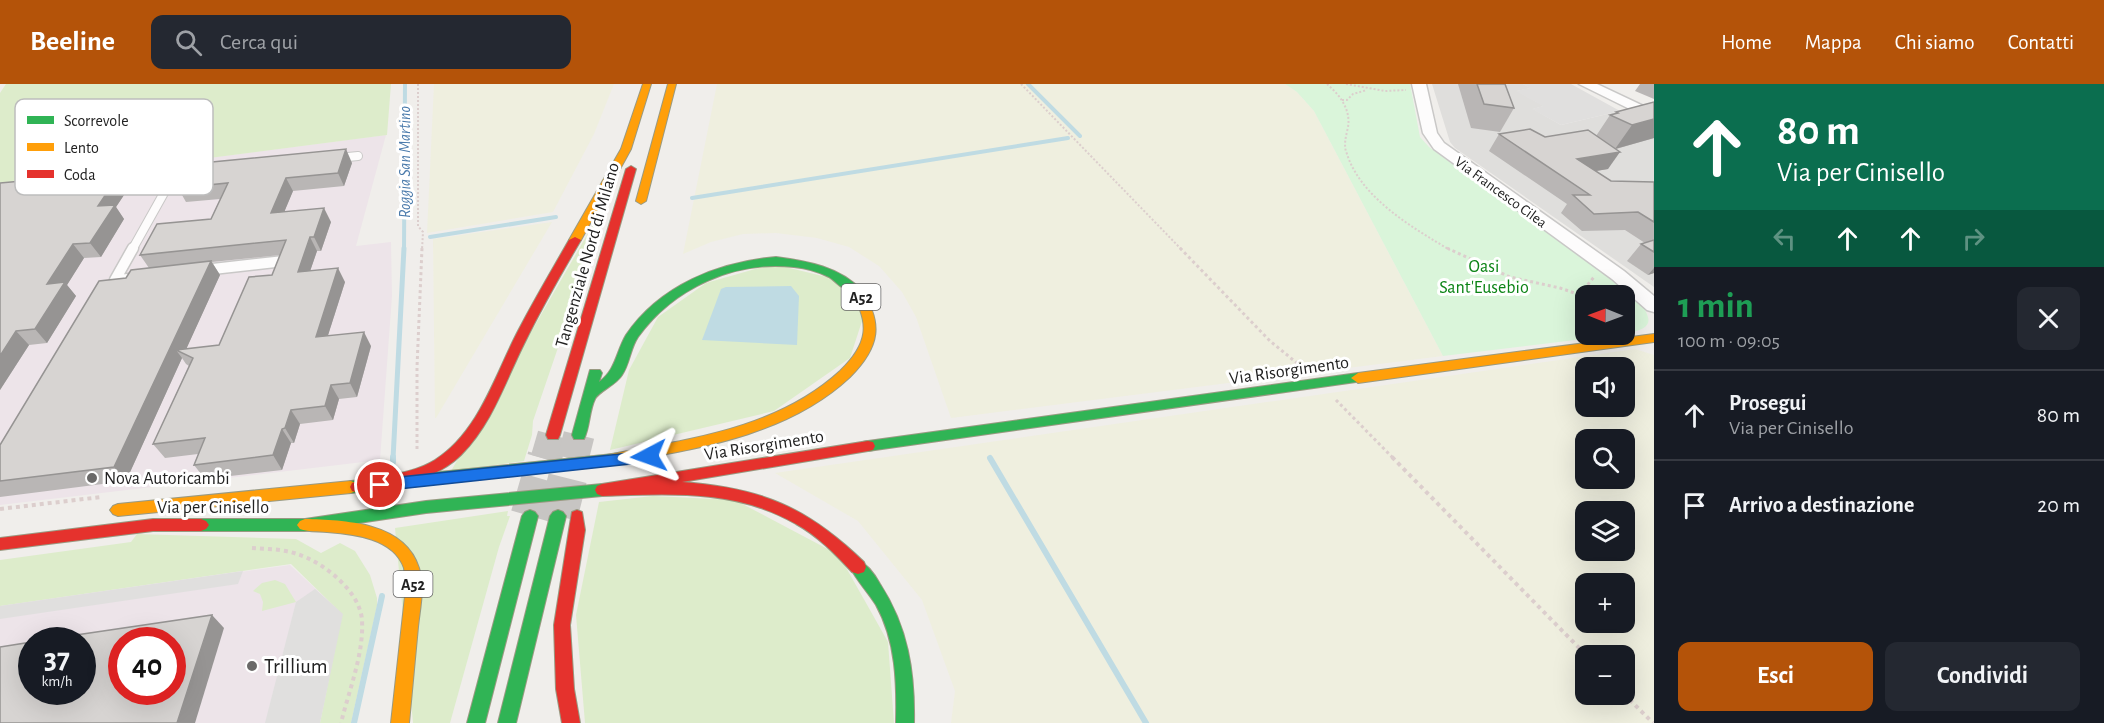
<!DOCTYPE html>
<html lang="it">
<meta charset="utf-8">
<style>
:root{--surface:#171b24;--page:#242831;--text:#f1f3f6;--muted:#9ea1a6;--line:#363941;--accent:#b45309}
body{margin:0;font-family:"Alegreya Sans",sans-serif;background:var(--page);color:var(--text);height:100vh;display:flex;flex-direction:column;font-size:22px;white-space:nowrap}
*{box-sizing:border-box;margin:0}
p{font-size:20px;color:var(--muted)}
.icon{flex:none;width:33px;height:33px;fill:none;stroke:currentColor;stroke-width:2;stroke-linecap:round;stroke-linejoin:round}
.map{position:relative;flex:1;overflow:hidden}
.details{display:flex;flex-direction:column;background:var(--surface);width:450px}
.details>*{flex:none}
.banner{background:#0b6e4f;color:#fff;overflow:hidden}
.needle{width:39px;rotate:271deg}
.controls{position:absolute;left:1575px;top:201px;display:grid;gap:12px}
.controls a{display:grid;place-items:center;width:60px;height:60px;border-radius:12px;background:var(--surface);box-shadow:0 6px 24px #0002;font-size:30px}
.speed{position:absolute;left:18px;top:543px;display:flex;gap:12px;font-size:30px;font-weight:700;text-align:center}
.speed>*{display:grid;place-content:center;width:78px;height:78px;border-radius:50%;background:var(--surface);box-shadow:0 6px 24px #0002;line-height:1}
.speed small{font-size:15px;font-weight:400}
.speed .limit{border:9px solid #d22;background:#fff;color:#111}
.pin{position:absolute;display:grid;place-items:center;width:51px;height:51px;color:#fff;margin:-26px;border:3px solid #fff;border-radius:50%;box-shadow:0 2px 6px #0007}
.me{position:absolute;width:66px;margin:-33px;rotate:266deg;stroke-linejoin:round;filter:drop-shadow(0 0 4px #0008)}
.turn{display:flex;align-items:center;gap:21px;height:126px;padding:0 24px;font-size:27px}
.turn .icon{width:78px;height:78px;stroke-width:2.5}
.turn b{display:block;font-size:42px;line-height:51px}
.lanes{display:flex;align-items:center;height:57px;padding:0 24px;background:#0003;justify-content:center;gap:30px;direction:ltr}
.lanes .off{opacity:.35}
.round{display:grid;place-items:center;flex:none;width:63px;height:63px;border-radius:12px;background:var(--page)}
.head{display:flex;align-items:center;justify-content:space-between;height:102px;padding:0 24px}
h1{font-size:36px;font-weight:600;line-height:45px;color:#1e9e55}
.button{display:flex;gap:12px;margin-top:auto;padding:12px 24px}
.button a{flex:1;height:69px;border-radius:12px;background:var(--accent);color:#fff;font-size:24px;font-weight:600;line-height:69px;text-align:center}
.button a+a{background:var(--page);color:var(--text)}
ul{padding:0;list-style:none}
li{display:flex;align-items:center;gap:18px;height:90px;padding:0 24px;border-top:2px solid var(--line)}
li div{flex:1}
li b{display:block;font-size:22px}
li em{font-style:normal}
header{display:flex;align-items:center;gap:36px;box-sizing:border-box;height:84px;padding:0 30px;background:var(--accent);color:#fff}
header strong{font-size:28px}
nav{display:flex;gap:33px;margin-inline-start:auto;font-size:21px}
.search{width:420px;height:54px;background:var(--page);display:flex;align-items:center;gap:15px;box-sizing:border-box;padding:0 21px;border-radius:12px;color:var(--muted);font-size:22px}
main{display:flex;flex:1;min-height:0}
.map>svg:first-child{display:block}
</style>
<header>
<strong>Beeline</strong>
<div class="search"><svg class="icon" aria-label="search" viewBox="0 0 24 24"><circle cx="10" cy="10" r="6"/><path d="M15 15l6 6"/></svg>Cerca qui</div>
<nav><a>Home</a><a>Mappa</a><a>Chi siamo</a><a>Contatti</a></nav>
</header>
<main>
<div class="map">
<svg width="1654" height="639" viewBox="0 0 1654 639">
<rect width="100%" height="100%" fill="#f0eeeb"/>
<path fill="#dfdedc" d="M1432,0H1523L1531,4L1517,7L1544,22L1533,25L1561,41L1620,27L1654,44V203L1455,64L1450,58Z"/>
<g fill="#ede4e9" fill-rule="evenodd">
<path d="M386,51L356,162L391,158L392,212L380,376L0,421V101Z"/>
<path d="M290,481L343,530L320,639H0V522ZM32,556H82V608H32ZM122,556H172V608H122Z"/>
</g>
<g fill="#efefdf" fill-rule="evenodd">
<path d="M434,0H614L594,50L553,128L427,149Z"/>
<path d="M717,0H1285L1297,8L1314,27L1443,272L951,334L916,233L902,208L879,182L849,163L817,154L776,149L743,150L711,158L683,170Z"/>
<path d="M552,138L436,334H435L433,155Z"/>
<path d="M1635,265L1654,271V639H951L955,607L922,516L858,437L775,389ZM1586,284H1624V322H1586ZM1586,356H1624V394H1586ZM1586,428H1624V466H1586ZM1586,500H1624V538H1586ZM1586,572H1624V610H1586Z"/>
</g>
<g fill="#ddeccb">
<path d="M6,0H391L387,51L0,101V9Z"/>
<path d="M610,111L533,337L532,351L524,377L451,387Z"/>
<path d="M773,180L835,195L864,231L850,274L774,327L610,366L629,286L658,233L706,199Z"/>
<path d="M653,412L735,416L839,471L888,558L894,639H585L576,531L599,418Z"/>
<path d="M508,427L507,432H510L499,463L450,639H413L395,444Z"/>
<path d="M137,450L296,455L321,469L340,459L355,467L370,491L377,514V522L351,639H320L342,530L291,480L0,522V476L131,458Z"/>
<path d="M275,496L285,500L296,518L262,527L263,518L260,510L253,507L262,499Z"/>
</g>
<path fill="#daf5da" d="M1285,0H1410L1420,53L1429,63L1637,213C1654,238 1654,244 1624,250V212H1586V250H1624L1443,272L1314,27L1297,8Z"/>
<g fill="#e0dfde">
<path d="M1523,0H1571L1620,27L1561,41L1532,25L1543,22L1516,7L1530,4Z"/>
<path d="M243,487L238,500L0,535V522Z"/>
<path d="M315,505L343,530L320,639H265L296,518Z"/>
</g>
<path fill="#bfdbe3" d="M791,202L799,212L797,261L702,256L721,205L726,203Z"/>
<g fill="none" stroke-linecap="round" stroke-linejoin="round">
<g stroke="#bfdbe3" stroke-width="4">
<path d="M1028,0L1080,52"/>
<path d="M692,114L1068,54"/>
<path d="M430,153L556,133"/>
<path d="M404,166L405,0"/>
</g>
<path stroke="#bfdbe3" stroke-width="5" d="M393,375L404,164"/>
<g stroke="#bfdbe3" stroke-width="6">
<path d="M990,374L1146,639"/>
<path d="M393,378V373"/>
<path d="M354,639L382,512"/>
</g>
<g stroke="#c7c5c3" stroke-width="31" stroke-dasharray="31 16" stroke-linecap="butt">
<path d="M546,375L553,351"/>
<path d="M573,375L579,351"/>
</g>
<g stroke="#c7c5c3" stroke-width="39" stroke-dasharray="39 20" stroke-linecap="butt">
<path d="M530,432L547,373"/>
<path d="M558,432L573,373"/>
</g>
<g stroke="#c9c8c7" stroke-width="10">
<g id="lane-far1">
<path d="M338,74L358,72"/>
<path d="M114,97L200,88"/>
<path d="M132,166L174,91"/>
</g>
</g>
<g stroke="#c9c8c7" stroke-width="13">
<g id="lane">
<path d="M204,186L284,177"/>
<path d="M129,195L115,196L133,164"/>
</g>
</g>
<g stroke="#c9c8c7" stroke-width="3">
<g id="street">
<path d="M1412,0H1426L1437,49L1444,59L1624,187L1654,212V228L1647,226L1612,195L1434,65L1423,49Z"/>
<path d="M1579,0H1597L1654,27V37Z"/>
</g>
</g>
<g stroke="#999a82" stroke-width="2">
<g id="fast">
<path d="M776,173C807,177 841,183 862,207L860,210C848,212 838,199 829,193C819,188 805,184 794,183C735,176 673,204 638,253C630,265 630,279 622,291C616,301 599,307 595,315C589,327 590,343 584,355H574L572,351L590,286H600L602,289L599,298C616,286 616,268 626,251C660,201 719,178 776,173Z"/>
<path d="M1358,289L1365,294L1363,297L868,367L863,366L861,362L863,358L868,357Z"/>
<path d="M633,368L638,369L640,373L638,377L633,378L351,409L346,407L344,403L346,399L351,397Z"/>
<path d="M602,400L607,402L609,406L607,410L602,412L426,429L305,447H201L196,445L193,441L196,437L201,435H305L426,417Z"/>
<path d="M530,426L535,428L538,432L485,639H467L522,432L525,428Z"/>
<path d="M558,426L563,428L566,432L516,639H498L550,432L553,428Z"/>
<path d="M858,476C867,480 875,491 880,500C908,543 915,588 914,639H896C897,599 896,557 876,521C868,508 857,497 850,483L852,478Z"/>
</g>
</g>
<g stroke="#999a82" stroke-width="2">
<g id="slow">
<path d="M643,0H651L631,65L581,156L575,159L571,158L569,156L621,65Z"/>
<path d="M668,0H676L646,117L641,120L636,117Z"/>
<path d="M856,203L860,204C884,239 880,263 850,293C786,353 694,365 612,380L607,379L605,375L607,371L612,370C691,355 778,344 840,287C868,260 871,239 850,207Z"/>
<path d="M1654,250V258L1358,299L1351,294L1358,289Z"/>
<path d="M351,397L356,399L358,403L356,407L351,409L118,432L113,430L110,426L113,422L118,420Z"/>
<path d="M305,435C344,436 405,438 419,484C425,503 420,524 418,543C415,575 412,607 409,639H391L406,503C405,497 405,490 404,484C394,454 353,450 327,448C318,447 308,448 300,445L297,441L300,437Z"/>
</g>
</g>
<g stroke="#999a82" stroke-width="2">
<g id="jam">
<path d="M631,82L636,85L560,351L558,355H548L546,351L626,85Z"/>
<path d="M575,153L581,156C561,190 541,225 524,260C505,298 492,340 461,371C443,389 417,397 392,403C380,405 363,411 352,407L350,403L352,399C380,390 409,392 435,376C479,348 495,291 518,247C534,216 552,186 569,156Z"/>
<path d="M868,357L873,358L875,362L873,366L868,367L682,398C762,404 807,423 864,478L866,483L864,488L858,490L852,488C835,470 818,452 796,440C736,405 669,410 602,412L597,410L595,406L597,402L602,400Z"/>
<path d="M577,426L582,428L585,446L570,541L574,605L580,639H562L556,605L554,541L569,446L572,428Z"/>
<path d="M153,435H201L206,437L209,441L206,445L201,447H153L0,466V454Z"/>
</g>
</g>
<g stroke="#dccecd" stroke-width="2" stroke-dasharray="2 2" stroke-linecap="butt">
<path d="M418,0V142L423,148L422,166"/>
<path d="M1021,0L1182,166"/>
<path d="M1327,0C1340,11 1351,26 1348,43C1346,53 1343,61 1347,70C1361,114 1413,144 1450,166"/>
<path d="M1346,0L1385,7L1406,6"/>
<path d="M1342,16H1347L1353,10L1367,6"/>
</g>
<g stroke="#dccecd" stroke-width="3" stroke-dasharray="3 3" stroke-linecap="butt">
<path d="M1180,164L1270,257L1303,284"/>
<path d="M1447,164L1510,193L1560,204L1586,213"/>
<path d="M1580,210L1594,193"/>
<path d="M1624,234L1632,239"/>
<path d="M1336,316L1394,375"/>
<path d="M417,365V283L422,164"/>
</g>
<g stroke="#dccecd" stroke-width="4" stroke-dasharray="4 4" stroke-linecap="butt">
<path d="M1392,373L1587,572"/>
<path d="M0,425L101,413"/>
<path d="M252,464C267,465 283,465 297,470C323,478 360,507 362,536C364,570 349,606 341,639"/>
<path d="M1624,610L1653,639"/>
</g>
<use href="#lane-far1" stroke="#fdfcfc" stroke-width="8"/>
<use href="#lane" stroke="#fdfcfc" stroke-width="10"/>
<use href="#street" fill="#fdfcfc" fill-rule="evenodd"/>
<use href="#fast" fill="#30b455" fill-rule="evenodd"/>
<use href="#slow" fill="#ff9f0a" fill-rule="evenodd"/>
<use href="#jam" fill="#e5322d" fill-rule="evenodd"/>
</g>
<g fill="#b9b6b5" fill-rule="evenodd">
<path d="M1458,0H1505L1514,24L1500,48L1471,44Z"/>
<path d="M1640,0H1654V15L1635,7Z"/>
<path d="M1654,18V54L1616,65L1608,85L1596,87L1611,97L1654,98V189L1648,191L1627,177L1641,160L1645,159L1625,146L1582,147L1561,129L1567,120L1489,67L1499,50L1545,53L1596,52L1610,31L1615,30L1616,28Z"/>
<path d="M352,79L344,102L293,107L284,128L331,138L321,167H317L310,187L345,198L328,251L371,262L357,313L339,315L333,336L300,340L294,359H291L282,386L205,395L194,381L198,370L165,374L153,360L189,282L186,280L182,274L126,397L0,413V361L126,194L149,184L140,171L211,135L220,115L186,118L178,104ZM280,171L272,191L219,261L186,265L220,191L212,178Z"/>
<path d="M0,99L130,102L116,123L124,135L101,173L84,174L67,201L76,212L47,259L29,261L0,306Z"/>
</g>
<g fill="#969493">
<path d="M1654,35V54L1615,65L1632,41Z"/>
<path d="M346,65L352,79L344,102L338,89Z"/>
<path d="M1620,68L1608,85L1566,92L1577,75Z"/>
<path d="M121,88L130,102L116,123L124,135L101,173L90,159L98,122Z"/>
<path d="M286,94L293,107L278,143L271,129Z"/>
<path d="M324,124L331,138L321,167L314,153Z"/>
<path d="M310,153L317,167L305,202L298,188Z"/>
<path d="M73,160L84,174L67,201L76,212L47,259L35,245L47,200Z"/>
<path d="M211,177L220,191L184,270L176,266L182,274L126,397L114,383Z"/>
<path d="M338,184L345,198L323,267L316,253Z"/>
<path d="M1654,184V189L1648,191Z"/>
<path d="M16,247L29,261L0,306V272Z"/>
<path d="M364,248L371,262L357,313L350,299Z"/>
<path d="M331,301L339,315L333,336L325,322Z"/>
<path d="M291,326L300,340L294,359L285,344Z"/>
<path d="M282,345L291,359L282,386L273,371Z"/>
<path d="M212,531L224,544L195,639H177Z"/>
</g>
<g fill="#d7d4d2" stroke="#969493" stroke-width="1.5" fill-rule="evenodd">
<path d="M1477,0H1505L1514,24L1484,20Z"/>
<path d="M1654,18V35L1632,41L1610,31L1618,29L1616,28Z"/>
<path d="M1530,45L1545,53L1588,46L1620,68L1577,75L1611,97L1654,98V138L1638,128L1594,130L1573,111H1590L1499,50Z"/>
<path d="M346,65L338,89L286,94L271,129L324,124L314,153H310L298,188L338,184L316,253L364,248L350,299L331,301L325,322L291,326L285,344L282,345L273,371L194,381L205,354L153,360L193,274L176,266L219,261L249,193L272,191L286,156L140,171L157,140L211,135L228,99L178,104L191,80Z"/>
<path d="M121,88L98,122L115,121L90,159L73,160L47,200L65,198L35,245L16,247L0,272V99Z"/>
<path d="M1654,156V168L1641,160Z"/>
<path d="M211,177L114,383L0,397V361L99,197L126,194L131,186Z"/>
<path d="M212,531L177,639H0V563L32,558V608H82V556H42ZM122,556H172V608H122Z"/>
</g>
<path fill="#1a73e8" stroke="#114b97" stroke-width="1.5" d="M649,367L654,368L657,372L654,376L649,378L380,407L375,405L373,401L375,397L380,395Z"/>
<g fill="#6a6968" stroke="#fff" stroke-width="2">
<circle cx="92" cy="394" r="6"/>
<circle cx="252" cy="582" r="6"/>
</g>
<g text-anchor="middle" stroke-width="6" stroke-linejoin="round" paint-order="stroke">
<g font-size="15" fill="#222" stroke="#fff">
<text transform="translate(1501 108) rotate(36)" y="5">Via Francesco Cilea</text>
</g>
<g font-size="16" font-style="italic" fill="#4a7aab" stroke="#fff">
<text transform="translate(404 78) rotate(-90)" y="6">Roggia San Martino</text>
</g>
<g fill="#fff" stroke="#646464" stroke-width="1.5">
<rect x="841.5" y="200" width="39" height="26" rx="4.5"/>
<rect x="393.5" y="487" width="39" height="26" rx="4.5"/>
</g>
<g font-size="16" font-weight="bold" fill="#222">
<text x="861" y="219">A52</text>
<text x="413" y="506">A52</text>
</g>
<g font-size="18" fill="#222" stroke="#fff">
<text transform="translate(587 171) rotate(-74)" y="6">Tangenziale Nord di Milano</text>
<text transform="translate(1289 286) rotate(-8)" y="6">Via Risorgimento</text>
<text transform="translate(764 361) rotate(-9)" y="6">Via Risorgimento</text>
<text x="213" y="429">Via per Cinisello</text>
</g>
<g font-size="18" fill="#0c8416" stroke="#fff">
<text x="1484" y="188">Oasi<tspan x="1484" dy="21">Sant'Eusebio</tspan></text>
</g>
<g font-size="18" fill="#222" stroke="#fff" text-anchor="start">
<text x="104" y="400">Nova Autoricambi</text>
</g>
<g font-size="21" fill="#222" stroke="#fff" text-anchor="start">
<text x="264" y="589">Trillium</text>
</g>
</g>
<rect x="15" y="15" width="198" height="96" rx="9" fill="#fff" stroke="#bdbdbd" stroke-width="1.5"/>
<rect x="27" y="32" width="27" height="8" fill="#30b455"/>
<rect x="27" y="59" width="27" height="8" fill="#ff9f0a"/>
<rect x="27" y="86" width="27" height="8" fill="#e5322d"/>
<g font-size="16" fill="#222">
<text x="64" y="42">Scorrevole</text>
<text x="64" y="69">Lento</text>
<text x="64" y="96">Coda</text>
</g>
</svg>
<div class="controls">
<a><svg class="needle" viewBox="-14 -14 28 28"><path d="M0-13l5 13h-10z" fill="#e53935"/><path d="M0 13l5-13h-10z" fill="#9ea1a6"/></svg></a>
<a><svg class="icon" aria-label="sound" viewBox="0 0 24 24"><path d="M4 9h4l5-4v14l-5-4H4zM17 9q2 3 0 6"/></svg></a>
<a><svg class="icon" aria-label="search" viewBox="0 0 24 24"><circle cx="10" cy="10" r="6"/><path d="M15 15l6 6"/></svg></a>
<a><svg class="icon" aria-label="layers" viewBox="0 0 24 24"><path d="M12 4l9 5-9 5-9-5zM3 14l9 5 9-5"/></svg></a>
<a>+</a>
<a>−</a>
</div>
<div class="speed"><div>37<small>km/h</small></div><div class="limit">40</div></div>
<div class="pin" style="left:380px;top:401px;background:#d93025"><svg class="icon" aria-label="arrive" viewBox="0 0 24 24"><path d="M6 21V4h12l-3 4 3 4H6"/></svg></div>
<svg class="me" style="left:649px;top:372px" viewBox="-20 -20 40 40"><path d="M0-17L14 15 0 8-14 15z" fill="#1a73e8" stroke="#fff" stroke-width="4"/></svg>
</div>
<section class="details">
<div class="banner">
<div class="turn"><svg class="icon" aria-label="ahead" viewBox="0 0 24 24"><path d="M12 20V5M6 11l6-6 6 6"/></svg><div><b>80 m</b>Via per Cinisello</div></div>
<div class="lanes"><svg class="icon off" aria-label="left" viewBox="0 0 24 24"><path d="M17 20v-9H6M10 6l-5 5 5 5"/></svg><svg class="icon" aria-label="ahead" viewBox="0 0 24 24"><path d="M12 20V5M6 11l6-6 6 6"/></svg><svg class="icon" aria-label="ahead" viewBox="0 0 24 24"><path d="M12 20V5M6 11l6-6 6 6"/></svg><svg class="icon off" aria-label="right" viewBox="0 0 24 24"><path d="M7 20v-9h11M14 6l5 5-5 5"/></svg></div>
</div>
<div class="head"><div><h1>1 min</h1><p>100 m · 09:05</p></div><a class="round"><svg class="icon" aria-label="close" viewBox="0 0 24 24"><path d="M6 6l12 12M18 6L6 18"/></svg></a></div>
<ul>
<li><svg class="icon" aria-label="ahead" viewBox="0 0 24 24"><path d="M12 20V5M6 11l6-6 6 6"/></svg><div><b>Prosegui</b><p>Via per Cinisello</p></div><em>80 m</em></li>
<li><svg class="icon" aria-label="arrive" viewBox="0 0 24 24"><path d="M6 21V4h12l-3 4 3 4H6"/></svg><div><b>Arrivo a destinazione</b></div><em>20 m</em></li>
</ul>
<div class="button"><a>Esci</a><a>Condividi</a></div>
</section>
</main>
